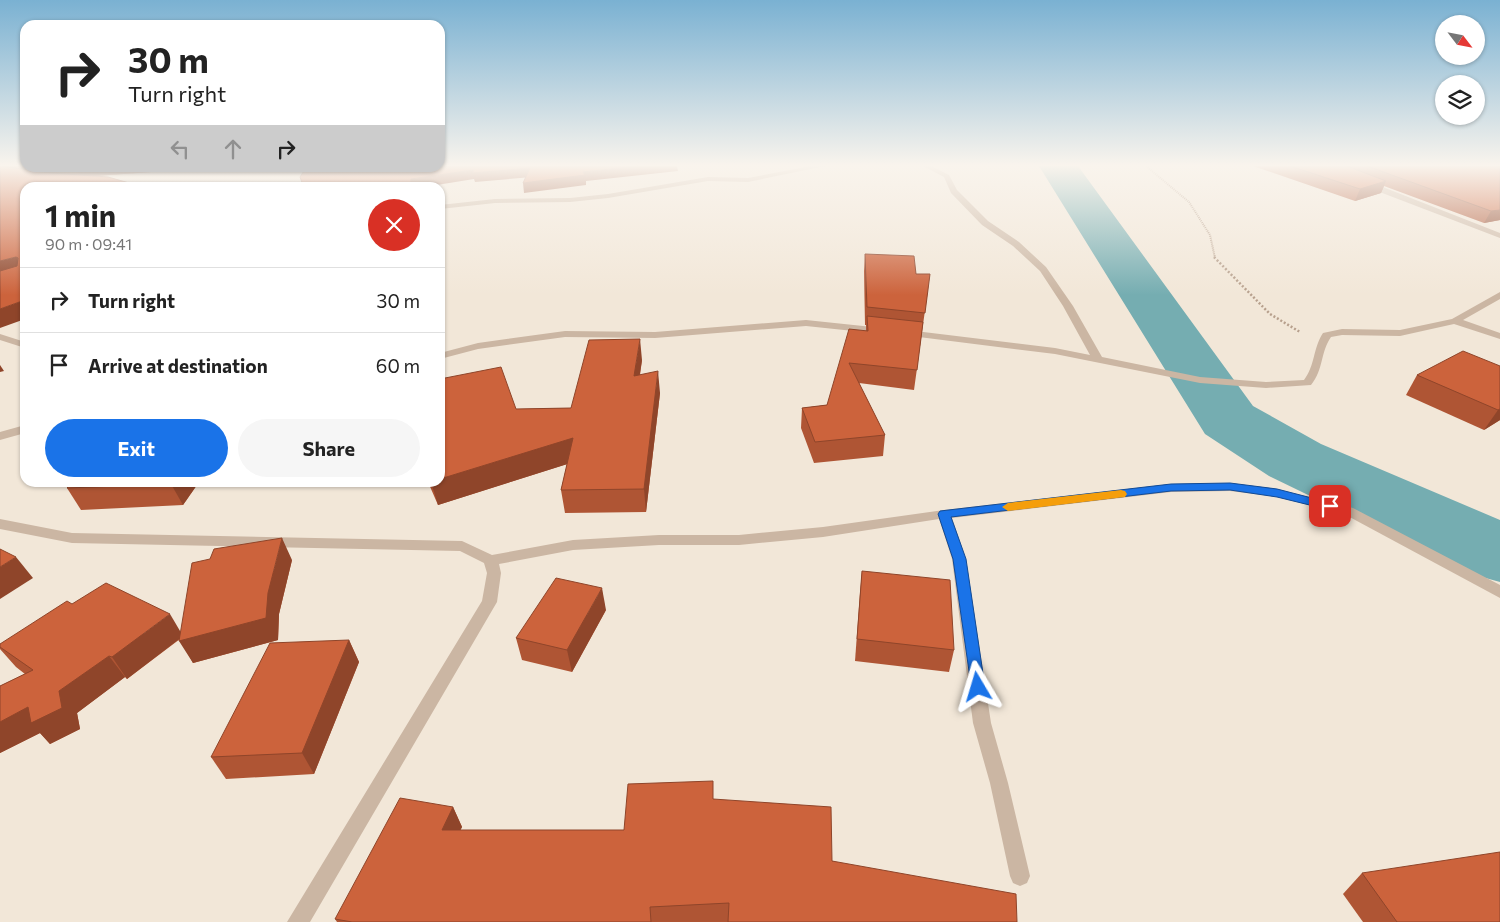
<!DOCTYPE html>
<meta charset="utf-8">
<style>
:root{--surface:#fff;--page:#f6f6f6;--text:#222;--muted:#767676;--line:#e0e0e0;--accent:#1a73e8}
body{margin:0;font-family:Commissioner,sans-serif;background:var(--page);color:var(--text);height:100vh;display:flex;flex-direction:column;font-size:19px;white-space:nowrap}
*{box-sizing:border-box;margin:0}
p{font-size:16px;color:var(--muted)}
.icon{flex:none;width:28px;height:28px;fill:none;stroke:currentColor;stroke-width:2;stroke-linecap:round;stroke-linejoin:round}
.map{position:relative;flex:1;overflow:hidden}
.side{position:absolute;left:20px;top:182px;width:425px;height:305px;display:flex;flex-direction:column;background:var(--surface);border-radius:15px;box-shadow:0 1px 4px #0004}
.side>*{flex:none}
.hud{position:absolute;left:20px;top:20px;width:425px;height:152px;border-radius:15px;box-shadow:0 1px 4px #0004;background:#fff;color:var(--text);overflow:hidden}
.needle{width:32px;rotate:122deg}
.fabs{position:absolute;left:1435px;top:15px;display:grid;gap:10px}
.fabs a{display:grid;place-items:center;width:50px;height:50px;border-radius:50%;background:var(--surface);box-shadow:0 1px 4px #0004;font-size:25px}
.pin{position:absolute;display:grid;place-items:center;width:42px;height:42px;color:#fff;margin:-21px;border-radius:10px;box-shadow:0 2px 8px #0006}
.me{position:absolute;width:55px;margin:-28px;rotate:353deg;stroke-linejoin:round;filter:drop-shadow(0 0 4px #0008)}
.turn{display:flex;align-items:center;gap:18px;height:105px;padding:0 25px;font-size:22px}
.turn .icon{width:65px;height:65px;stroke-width:2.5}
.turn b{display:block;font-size:35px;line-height:42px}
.lanes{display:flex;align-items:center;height:48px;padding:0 25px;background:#0003;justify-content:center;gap:25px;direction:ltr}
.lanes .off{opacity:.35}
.round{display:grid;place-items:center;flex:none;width:52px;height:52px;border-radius:26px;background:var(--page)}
.overview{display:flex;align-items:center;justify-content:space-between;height:85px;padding:0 25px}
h1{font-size:30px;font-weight:700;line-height:38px}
.primary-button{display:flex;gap:10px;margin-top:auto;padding:10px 25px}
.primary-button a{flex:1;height:58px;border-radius:30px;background:var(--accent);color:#fff;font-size:20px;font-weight:700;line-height:58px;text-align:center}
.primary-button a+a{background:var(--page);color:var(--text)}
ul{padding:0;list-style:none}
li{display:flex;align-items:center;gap:15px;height:65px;padding:0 25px;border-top:1px solid var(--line)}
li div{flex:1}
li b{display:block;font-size:19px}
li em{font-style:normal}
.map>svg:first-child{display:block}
</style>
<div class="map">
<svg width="1500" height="922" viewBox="0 0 1500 922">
<rect width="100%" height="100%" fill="#f2e7d8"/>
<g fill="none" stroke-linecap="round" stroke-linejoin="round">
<path fill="#75adb1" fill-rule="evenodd" d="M1039,166H1078L1253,406L1321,444L1500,520V582L1471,574L1269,476L1205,434Z"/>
<path stroke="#b7a08d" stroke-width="2" stroke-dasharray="1 1" stroke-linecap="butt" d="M1146,166L1189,202L1210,235L1215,258"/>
<path stroke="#b7a08d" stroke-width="2.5" stroke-dasharray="2 2" stroke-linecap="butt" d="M1214,257L1270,314L1300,332"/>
<g fill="#cbb6a3" fill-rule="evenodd">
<path d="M811,166H825L748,182L708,181L608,198L570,202L495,203L440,209V205L495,199L570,198L608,194L708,177L748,178Z"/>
<path d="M923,166H931L949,175L957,190L988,221L1019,242L1046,267L1073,306L1102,357L1200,377L1266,382L1304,380C1315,366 1313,348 1323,333L1342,329L1400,330L1452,319L1500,292V299L1463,320L1500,333V339L1454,324L1400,336L1342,335L1331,337C1320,353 1324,369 1311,385L1266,388L1200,383L1055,354L903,335L902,333L907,330L1055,348L1090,355L1063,306L1040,271L1013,246L982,225L951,193L944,177Z"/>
<path d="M1364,182H1370L1500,233V238L1364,186Z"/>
<path d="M806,320L882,328L887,331L882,334L806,326L655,338L565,337L478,349L440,359V353L478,343L565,331L655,332Z"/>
<path d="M0,334L25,342V348L0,340Z"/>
<path d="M25,425V433L0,440V432Z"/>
<path d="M1230,483L1277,489L1353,508L1500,585V598L1344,514L1277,497L1230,491L1171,492L952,518L966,559L991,723L1008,783L1030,876L1027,883L1020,886L1013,883L1010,876L990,783L973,723L952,559L939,519L823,537L739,545H659L573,550L499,564L501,573L497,602L310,922H287L482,601L487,573L484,563L460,551L72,543L0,529V519L72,533L462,541L492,555L573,540L659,535H739L823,527L944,510L1171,484Z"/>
</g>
</g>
<g fill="#af5534">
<path d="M0,166H25V168H207L96,176L25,188V319Z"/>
<path d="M1253,166H1500V220L1484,223L1384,186L1381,193L1355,201Z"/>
<path d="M865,254L916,274H930L914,390L859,383L885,435L883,456L814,463L801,428L802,408L827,405L866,331V325H865L864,271Z"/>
<path d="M642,360L640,375L660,393L646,512L565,513L561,490L567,464L438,505L428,482H440L516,409L571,408Z"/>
<path d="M1500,366V420L1484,430L1406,395L1417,375Z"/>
<path d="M73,482H199L183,505L81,510L67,488Z"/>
<path d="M292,560L279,614L278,640L193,663L180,639L127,679L125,677L77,713L80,729L50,744L40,733L0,753V686L25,674L16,667L0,649V644L181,632Z"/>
<path d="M862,571L954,650L949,672L855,661L860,593Z"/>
<path d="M606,610L572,672L522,660L516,638Z"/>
<path d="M349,640L359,662L314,774L226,779L211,757Z"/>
<path d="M714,799L832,861L1017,922H337L335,919L453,807L462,827L460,830H624Z"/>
<path d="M1362,873L1500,922H1363L1343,894Z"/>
</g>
<g fill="#8f452a">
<path d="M638,166H677L678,171L586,181V185L524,193L523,183L583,172Z"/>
<path d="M69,168H207L81,177L77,169Z"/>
<path d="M530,168L532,177L475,182L474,179L418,188H410L411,179L473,170Z"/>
<path d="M1386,181L1381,193L1355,201L1360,189Z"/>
<path d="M1500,210V220L1484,223L1491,211Z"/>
<path d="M16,257L24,271L0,278V261Z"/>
<path d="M25,300V319L0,328V309Z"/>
<path d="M640,339L642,360L636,398L634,376Z"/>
<path d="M0,365L4,371L0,372Z"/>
<path d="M658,371L660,393L646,512L644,489Z"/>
<path d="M1500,409V420L1484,430L1498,410Z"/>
<path d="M573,438L577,461L438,505L431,482H440V479Z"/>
<path d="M172,482H199L183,505L171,484Z"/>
<path d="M282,538L292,560L279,614L278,640L193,663L179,641L268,593Z"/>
<path d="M16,557L33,578L0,599V567Z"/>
<path d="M602,588L606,610L572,672L567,650Z"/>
<path d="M170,614L183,636L127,679L112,657Z"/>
<path d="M349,640L359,662L314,774L302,753Z"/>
<path d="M109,656L125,677L77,713L80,729L50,744L40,733L0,753V722L59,691Z"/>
<path d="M453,807L462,827L451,850L442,830Z"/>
</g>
<g fill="#cc633c" stroke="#8f452a">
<path d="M0,166L52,173L108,177L147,188H25V300L0,309V271L17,266L18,258L16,257L0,261Z"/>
<path d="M440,166H638L583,172L585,175L523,183L530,168L473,173V170L411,179L410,188H304L300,177L306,168H440Z"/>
<path d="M1290,166H1347L1386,181L1360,189Z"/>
<path d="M1367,166H1500V210L1491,211Z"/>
<path d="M865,254L914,256L916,274H930L925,313L867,307Z"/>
<path d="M867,316L923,322L917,370L849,363L885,435L815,442L802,408L827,405L849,329L868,331Z"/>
<path d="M640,339L634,376L658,371L644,489L561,490L573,438L440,479V379L501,367L516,409L571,408L589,340Z"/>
<path d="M1463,351L1500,366V409L1498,410L1417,375Z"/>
<path d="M73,482H172L171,484L67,488Z"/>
<path d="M282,538L268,593L266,618L179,641L192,563L210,559L214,549Z"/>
<path d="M0,549L16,557L0,567Z"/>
<path d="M862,571L950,580L954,650L857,639Z"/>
<path d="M556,578L602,588L567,650L516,638Z"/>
<path d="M106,583L170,614L112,657L109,656L59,691L62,708L31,723L28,707L0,722V686L33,670L0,647V644L67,601L72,604Z"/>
<path d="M349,640L302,753L211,757L270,643Z"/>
<path d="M713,781V799L831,807L832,861L1016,894L1017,922H728L729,903L650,907L651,922H352L335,919L400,798L453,807L442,830H624L628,784Z"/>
<path d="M1500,852V922H1397L1362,873Z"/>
</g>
<linearGradient id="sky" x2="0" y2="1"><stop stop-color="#7ab1d2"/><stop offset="0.56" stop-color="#f9f4ed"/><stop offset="1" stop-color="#f9f4ed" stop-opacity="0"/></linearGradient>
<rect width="1500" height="295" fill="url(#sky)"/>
<path fill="#1a73e8" stroke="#114b97" d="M1230,483L1277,489L1335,504L1336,506L1330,510L1277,497L1230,490L1171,491L951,517L966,559L985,687L983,692L978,694L972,692L953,559L938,514L940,511L1171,484Z"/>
<path fill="#f59e0b" d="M1121,490L1125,491L1127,494L1125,497L1008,511L1002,507L1008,503Z"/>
</svg>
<div class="fabs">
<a><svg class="needle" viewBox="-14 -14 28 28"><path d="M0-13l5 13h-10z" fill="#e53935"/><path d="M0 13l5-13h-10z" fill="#767676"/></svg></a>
<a><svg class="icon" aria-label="layers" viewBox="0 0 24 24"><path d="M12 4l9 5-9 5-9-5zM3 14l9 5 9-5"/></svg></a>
</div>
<div class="pin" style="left:1330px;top:506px;background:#d93025"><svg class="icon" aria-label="arrive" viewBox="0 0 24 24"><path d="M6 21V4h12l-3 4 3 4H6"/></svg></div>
<svg class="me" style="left:978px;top:687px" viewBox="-20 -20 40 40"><path d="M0-17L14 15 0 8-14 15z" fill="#1a73e8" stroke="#fff" stroke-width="4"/></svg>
<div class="hud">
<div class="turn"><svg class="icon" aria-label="right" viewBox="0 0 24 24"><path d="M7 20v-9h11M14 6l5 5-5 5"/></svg><div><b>30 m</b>Turn right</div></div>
<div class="lanes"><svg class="icon off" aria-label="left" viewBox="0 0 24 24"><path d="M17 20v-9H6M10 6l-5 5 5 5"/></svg><svg class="icon off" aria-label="ahead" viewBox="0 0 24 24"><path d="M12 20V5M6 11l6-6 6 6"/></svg><svg class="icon" aria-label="right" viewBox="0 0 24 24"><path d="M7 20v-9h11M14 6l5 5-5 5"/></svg></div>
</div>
<section class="side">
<div class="overview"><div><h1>1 min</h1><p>90 m · 09:41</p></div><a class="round" style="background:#d93025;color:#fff"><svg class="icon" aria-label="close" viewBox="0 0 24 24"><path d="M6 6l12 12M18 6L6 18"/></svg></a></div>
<ul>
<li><svg class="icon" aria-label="right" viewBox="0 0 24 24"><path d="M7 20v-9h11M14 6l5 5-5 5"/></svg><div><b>Turn right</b></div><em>30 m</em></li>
<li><svg class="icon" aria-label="arrive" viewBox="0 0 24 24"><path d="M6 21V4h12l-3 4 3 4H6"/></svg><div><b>Arrive at destination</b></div><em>60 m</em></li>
</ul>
<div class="primary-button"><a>Exit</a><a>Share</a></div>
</section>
</div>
